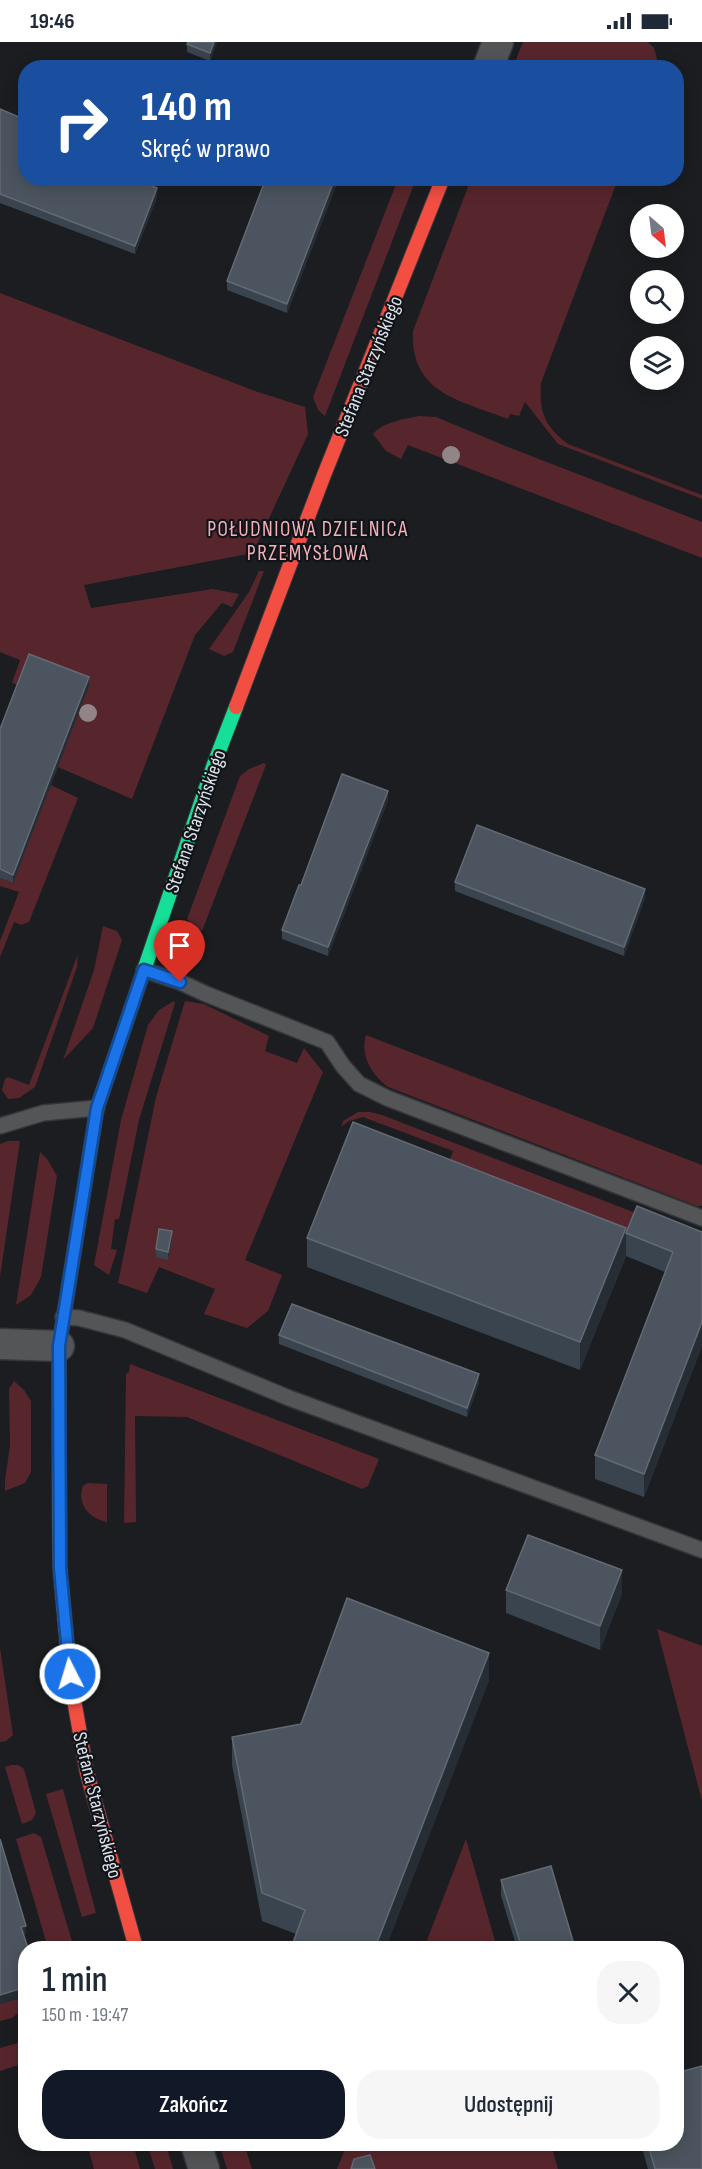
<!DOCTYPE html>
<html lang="pl">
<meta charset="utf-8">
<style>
:root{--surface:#fff;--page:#f6f6f7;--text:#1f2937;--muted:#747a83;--accent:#111827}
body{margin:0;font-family:"Sofia Sans Condensed",sans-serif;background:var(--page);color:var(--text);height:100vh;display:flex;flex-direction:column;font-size:22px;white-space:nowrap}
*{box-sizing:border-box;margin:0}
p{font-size:20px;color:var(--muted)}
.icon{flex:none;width:33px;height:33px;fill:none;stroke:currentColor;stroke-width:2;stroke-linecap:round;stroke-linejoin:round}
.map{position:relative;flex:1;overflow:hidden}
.drawer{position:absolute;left:18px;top:1899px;width:666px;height:210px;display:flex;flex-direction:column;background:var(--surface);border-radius:24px;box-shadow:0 3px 15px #0003}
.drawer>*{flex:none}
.hud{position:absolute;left:18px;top:18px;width:666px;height:126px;border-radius:24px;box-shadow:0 3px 15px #0003;background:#1a4fa0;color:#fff;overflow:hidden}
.needle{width:39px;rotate:152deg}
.fabs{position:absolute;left:630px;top:162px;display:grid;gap:12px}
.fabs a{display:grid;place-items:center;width:54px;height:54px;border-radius:50%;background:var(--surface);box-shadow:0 3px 15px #0003;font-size:30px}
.pin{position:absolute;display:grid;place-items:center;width:51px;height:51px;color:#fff;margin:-62px -26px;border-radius:50% 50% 50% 0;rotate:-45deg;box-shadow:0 0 6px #0007}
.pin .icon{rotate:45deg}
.me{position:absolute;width:66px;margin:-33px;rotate:355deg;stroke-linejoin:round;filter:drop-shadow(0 0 4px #0008)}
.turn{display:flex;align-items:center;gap:21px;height:126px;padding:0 24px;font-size:27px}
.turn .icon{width:78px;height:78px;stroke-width:2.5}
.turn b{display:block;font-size:42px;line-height:51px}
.round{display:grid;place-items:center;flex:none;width:63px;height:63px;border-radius:24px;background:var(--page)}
.head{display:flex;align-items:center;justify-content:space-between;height:102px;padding:0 24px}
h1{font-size:36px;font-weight:600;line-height:45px}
.cta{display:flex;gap:12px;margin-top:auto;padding:12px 24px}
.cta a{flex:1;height:69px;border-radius:24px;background:var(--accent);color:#fff;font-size:24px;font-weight:600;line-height:69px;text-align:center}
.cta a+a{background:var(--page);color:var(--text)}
.status{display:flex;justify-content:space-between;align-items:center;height:42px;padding:0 30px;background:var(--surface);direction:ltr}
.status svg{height:16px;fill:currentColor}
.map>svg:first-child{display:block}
</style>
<div class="status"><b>19:46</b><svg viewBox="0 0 49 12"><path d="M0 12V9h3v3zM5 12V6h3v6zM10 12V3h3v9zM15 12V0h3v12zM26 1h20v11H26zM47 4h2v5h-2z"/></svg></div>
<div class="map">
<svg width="702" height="2127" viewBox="0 0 702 2127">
<rect width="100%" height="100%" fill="#1b1d20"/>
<g fill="#57262c">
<path d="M523,0H648L654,6L659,25H513Z"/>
<path d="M398,137H416L325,374L318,368L313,355Z"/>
<path d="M471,137H618L541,341C539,369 544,384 568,402L702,453V457L558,402L525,360L519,374L510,372L508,377C460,358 410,352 413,289Z"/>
<path d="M0,251L255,349L305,365L308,392L253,511L84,543L91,566L213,547L239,552L232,565L222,561L195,593L132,757L58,725L89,644H20L12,641L20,618L0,610Z"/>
<path d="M419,374L436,375L508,405L702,480V516L408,403L401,417L386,409L373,392C383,380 404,377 419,374Z"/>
<path d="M259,529H264L233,610L224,614L209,607L249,550Z"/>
<path d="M264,721L266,723L202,889L195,886L187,877L240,734L249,727Z"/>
<path d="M51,743L78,756L29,880L21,883L14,880L0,915V899L19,850L0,844V836L13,841Z"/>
<path d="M103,884L117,889L122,898L93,986L63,1018L94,928Z"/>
<path d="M78,912L77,925L35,1045L19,1056L8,1057L2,1048L5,1037L8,1035L29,1043Z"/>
<path d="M174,959L175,961L139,1078L119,1177H115L111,1207L117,1208L109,1233L94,1223L121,1078L148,983L159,968Z"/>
<path d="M185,959L204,962L269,994L265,1009L297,1021L304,1006L323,1030L245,1218L282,1233L268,1269L247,1286L204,1272L215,1247L159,1225L147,1251L118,1241L156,1055Z"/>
<path d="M366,993L702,1123V1164H697L388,1045C371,1032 360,1014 366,993Z"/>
<path d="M358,1070H370L382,1073L641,1173L629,1209L442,1140L453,1109L363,1075L349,1079L341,1085L343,1079Z"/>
<path d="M8,1099H20L0,1235V1102Z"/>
<path d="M40,1110L47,1117L57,1134L41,1235L31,1253L16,1263Z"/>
<path d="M130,1322L379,1417L368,1444L362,1447L187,1375L135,1374L136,1480L124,1481L126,1332L129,1330Z"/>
<path d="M14,1339L24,1348L31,1359V1430L25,1441L5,1449V1438L10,1404L9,1347Z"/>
<path d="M88,1441L107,1442V1480C90,1477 76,1462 83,1444Z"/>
<path d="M657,1587L702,1604V1759Z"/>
<path d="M0,1606L13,1693L6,1699L0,1700Z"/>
<path d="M11,1723H18L24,1727L36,1771L32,1778L22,1782L5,1725Z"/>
<path d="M63,1747L96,1871L82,1875L46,1752Z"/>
<path d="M34,1791L41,1795L74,1906H48L16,1797Z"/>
<path d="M466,1797L497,1906H424Z"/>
<path d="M23,1955L22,1968L12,1976L0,1979V1962Z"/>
<path d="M25,1999V2021L0,2029V2006Z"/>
<path d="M87,2102H133L140,2127H94Z"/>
<path d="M147,2102H166L173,2127H155Z"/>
<path d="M219,2102H244L252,2127H227Z"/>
<path d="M347,2102H551L558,2127H337Z"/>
</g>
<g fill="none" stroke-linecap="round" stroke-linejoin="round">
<g stroke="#35363a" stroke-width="18">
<g id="lane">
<path d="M144,928L180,940L206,952L327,1000L343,1024L359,1042L387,1056L702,1176"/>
<path d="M0,1084L43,1071L97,1066"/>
<path d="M63,1275L79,1276L125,1288L289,1356L702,1508"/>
</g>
</g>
<g stroke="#35363a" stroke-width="33">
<g id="street">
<path d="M488,26L498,0"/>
<path d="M0,1302L59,1304"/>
<path d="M196,2102L204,2127"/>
</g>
</g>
<g stroke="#35363a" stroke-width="16">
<path id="fast" d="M125,984L214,722L236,665"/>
</g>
<g stroke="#35363a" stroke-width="16">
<path id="slow" d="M59,1397L60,1526L70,1635"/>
</g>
<g stroke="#35363a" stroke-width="16">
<g id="jam">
<path d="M236,665L324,433L443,136"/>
<path d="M59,1397V1304L97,1066L125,984"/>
<path d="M70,1635L87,1731L136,1906"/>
</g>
</g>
<use href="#lane" stroke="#535557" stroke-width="15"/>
<use href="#street" stroke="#535557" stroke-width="30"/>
<use href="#fast" stroke="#16e098" stroke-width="14"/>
<use href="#slow" stroke="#ffcf43" stroke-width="14"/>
<use href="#jam" stroke="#f24e42" stroke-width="14"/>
</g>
<g fill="#918587">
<circle cx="451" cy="413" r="9"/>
<circle cx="88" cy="671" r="9"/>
</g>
<g fill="#3a444e">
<path d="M217,0L210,19L187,10V2Z"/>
<path d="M0,67L26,136L157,155L135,212L0,161Z"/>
<path d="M339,136L287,271L227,248V239Z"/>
<path d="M89,644L13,841L0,836V687Z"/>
<path d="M388,758L328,914L282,897V888L301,843Z"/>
<path d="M455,840L645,856L624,914L455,849Z"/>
<path d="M702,1190V1304L644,1455L595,1437V1413L665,1230L626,1214L580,1328L307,1225V1196Z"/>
<path d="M172,1198L168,1218L156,1215V1207Z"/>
<path d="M279,1293L479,1341L467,1375L279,1302Z"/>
<path d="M506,1548L622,1552L600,1608L506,1571Z"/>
<path d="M489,1639L296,1892L262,1879L232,1723V1695L301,1682Z"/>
<path d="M501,1838L575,1906H517L501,1854Z"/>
<path d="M641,2102H676L702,2127H648Z"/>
</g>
<g fill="#262d35">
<path d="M214,0H217L210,19V11Z"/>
<path d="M335,136H339L287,271V262Z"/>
<path d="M157,146V155L135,212V204Z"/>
<path d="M89,635V644L13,841V833Z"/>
<path d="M388,749V758L328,914V905Z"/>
<path d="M645,847V856L624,914V905Z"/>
<path d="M626,1186V1214L580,1328V1300Z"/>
<path d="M172,1189V1198L168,1218V1210Z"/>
<path d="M702,1280V1304L644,1455V1432Z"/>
<path d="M479,1332V1341L467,1375V1366Z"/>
<path d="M622,1528V1552L600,1608V1584Z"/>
<path d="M489,1611V1639L386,1906H375Z"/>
<path d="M26,1884V1892L21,1893V1885Z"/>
<path d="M26,1945V1954L0,1962V1953Z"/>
</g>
<g fill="#4c555f" stroke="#626a74" stroke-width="1.5">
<path d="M188,0H214L210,11L187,2Z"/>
<path d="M0,67L26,78V136H133L157,146L135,204L0,152Z"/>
<path d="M266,136H335L287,262L227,239Z"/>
<path d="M29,612L89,635L13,833L0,827V687Z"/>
<path d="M342,732L388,749L328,905L282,888L299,843H301Z"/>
<path d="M477,783L645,847L624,905L455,840Z"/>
<path d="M353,1080L626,1186L580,1300L307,1196Z"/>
<path d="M637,1164L702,1190V1280L644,1432L595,1413L673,1210L626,1191Z"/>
<path d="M159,1187L172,1189L168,1210L156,1207Z"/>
<path d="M292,1262L479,1332L467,1366L279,1293Z"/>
<path d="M528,1493L622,1528L600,1584L506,1548Z"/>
<path d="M347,1556L489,1611L375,1906H291L305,1868L262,1851L232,1695L301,1682Z"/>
<path d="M0,1797L26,1884L21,1885L28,1906H26V1945L0,1953Z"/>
<path d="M551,1824L575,1906H522L501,1838Z"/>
<path d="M702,2024V2127H655L648,2102H676V2031Z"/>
<path d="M370,2113L375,2127H351L354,2117Z"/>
</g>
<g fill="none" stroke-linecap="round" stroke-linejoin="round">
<g stroke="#114b97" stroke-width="15">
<path id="route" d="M70,1632L60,1526L59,1304L97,1066L144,928L180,940"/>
</g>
<use href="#route" stroke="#1a73e8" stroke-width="10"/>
</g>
<g text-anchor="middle" stroke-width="4.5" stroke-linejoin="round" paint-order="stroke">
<g font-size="20" fill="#dde0e5" stroke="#0f141a">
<text transform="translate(368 324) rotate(-68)" y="7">Stefana Starzyńskiego</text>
<text transform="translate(195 779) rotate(-71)" y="7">Stefana Starzyńskiego</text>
<text transform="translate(98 1763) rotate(76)" y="7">Stefana Starzyńskiego</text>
</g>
<g font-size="21" letter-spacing="1.5" fill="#f5b1b5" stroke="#0f141a">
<text x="308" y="494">POŁUDNIOWA DZIELNICA<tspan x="308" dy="24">PRZEMYSŁOWA</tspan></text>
</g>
</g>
</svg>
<div class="fabs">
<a><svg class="needle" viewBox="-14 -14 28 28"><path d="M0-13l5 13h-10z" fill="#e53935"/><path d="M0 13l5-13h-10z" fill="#747a83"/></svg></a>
<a><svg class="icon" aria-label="search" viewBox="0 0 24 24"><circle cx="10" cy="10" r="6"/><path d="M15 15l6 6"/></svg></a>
<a><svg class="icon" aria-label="layers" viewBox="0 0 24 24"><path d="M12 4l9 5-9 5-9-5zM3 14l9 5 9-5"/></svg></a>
</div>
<div class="pin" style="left:180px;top:940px;background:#d93025"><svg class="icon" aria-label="arrive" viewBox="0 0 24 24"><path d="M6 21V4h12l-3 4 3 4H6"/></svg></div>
<svg class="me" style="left:70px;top:1632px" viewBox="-20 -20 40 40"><circle r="17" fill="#1a73e8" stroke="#fff" stroke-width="3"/><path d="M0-11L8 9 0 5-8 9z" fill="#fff"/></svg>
<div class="hud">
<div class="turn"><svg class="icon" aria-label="right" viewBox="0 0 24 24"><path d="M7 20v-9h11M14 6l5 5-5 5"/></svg><div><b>140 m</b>Skręć w prawo</div></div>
</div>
<section class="drawer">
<div class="head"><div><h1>1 min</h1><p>150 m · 19:47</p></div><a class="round"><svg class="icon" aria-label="close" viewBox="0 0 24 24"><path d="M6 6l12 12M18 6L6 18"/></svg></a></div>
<div class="cta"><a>Zakończ</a><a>Udostępnij</a></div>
</section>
</div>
